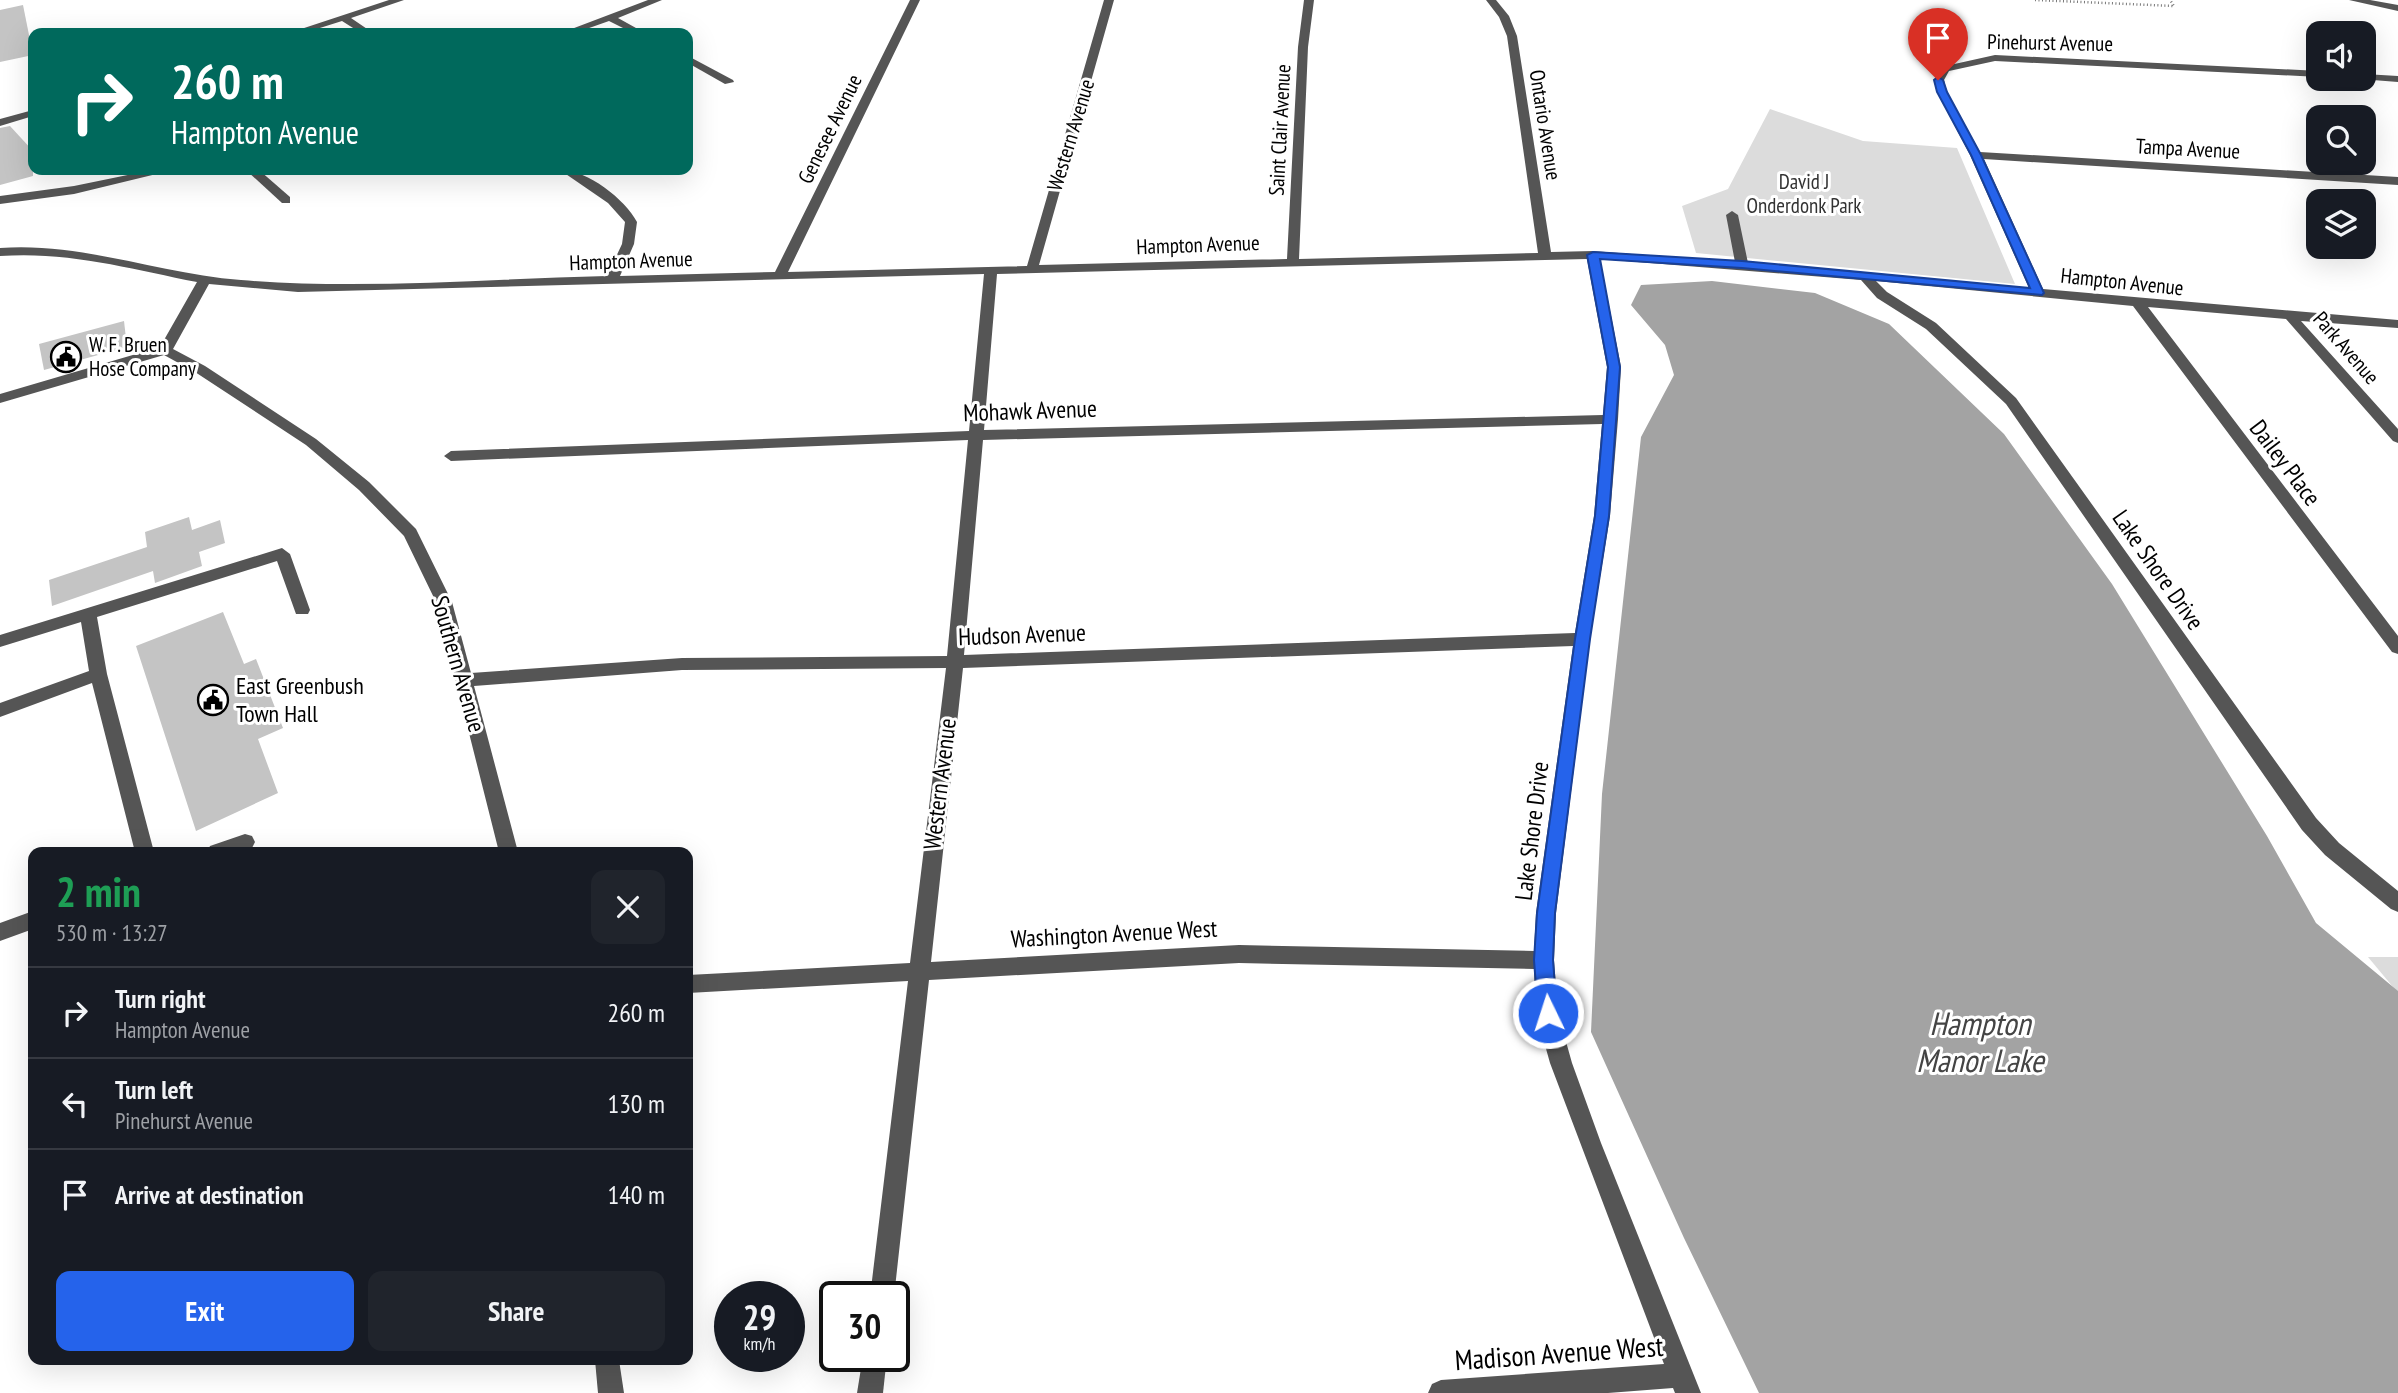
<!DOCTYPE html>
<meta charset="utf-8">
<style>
:root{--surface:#171b24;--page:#20242c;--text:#f1f3f6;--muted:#9ea1a6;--line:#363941;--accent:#2563eb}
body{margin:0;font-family:"PT Sans Narrow",sans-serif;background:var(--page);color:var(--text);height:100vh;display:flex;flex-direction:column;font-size:26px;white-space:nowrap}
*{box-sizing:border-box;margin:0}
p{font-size:23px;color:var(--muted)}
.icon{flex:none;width:38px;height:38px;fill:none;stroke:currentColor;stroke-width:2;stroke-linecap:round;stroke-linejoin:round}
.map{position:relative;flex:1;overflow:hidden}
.panel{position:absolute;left:28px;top:847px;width:665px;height:518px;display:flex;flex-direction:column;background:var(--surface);border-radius:14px;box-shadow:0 7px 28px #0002}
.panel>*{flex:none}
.top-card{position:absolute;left:28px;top:28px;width:665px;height:147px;border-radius:14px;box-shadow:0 7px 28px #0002;background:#00695c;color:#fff;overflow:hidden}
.tools{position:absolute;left:2306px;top:21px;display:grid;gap:14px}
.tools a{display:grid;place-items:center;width:70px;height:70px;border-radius:14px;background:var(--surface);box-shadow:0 7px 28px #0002;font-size:35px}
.speed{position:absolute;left:714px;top:1281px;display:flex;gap:14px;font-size:35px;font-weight:700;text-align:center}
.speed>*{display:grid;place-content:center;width:91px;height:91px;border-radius:50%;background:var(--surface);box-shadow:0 7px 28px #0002;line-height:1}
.speed small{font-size:18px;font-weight:400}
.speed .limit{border:4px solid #111;border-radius:10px;background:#fff;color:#111}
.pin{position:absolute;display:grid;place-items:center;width:60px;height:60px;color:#fff;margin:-72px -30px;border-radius:50% 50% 50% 0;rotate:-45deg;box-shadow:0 0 7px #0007}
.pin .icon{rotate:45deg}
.me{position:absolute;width:77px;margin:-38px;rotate:356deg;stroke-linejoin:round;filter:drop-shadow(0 0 5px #0008)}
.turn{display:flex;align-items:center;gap:24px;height:147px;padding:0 28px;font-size:32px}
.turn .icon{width:91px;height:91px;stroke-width:2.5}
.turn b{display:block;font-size:49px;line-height:60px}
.round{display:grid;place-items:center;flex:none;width:74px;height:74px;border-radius:14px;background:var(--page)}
.summary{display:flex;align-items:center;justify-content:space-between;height:119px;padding:0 28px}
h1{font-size:42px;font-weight:800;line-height:52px;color:#1e9e55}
.button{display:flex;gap:14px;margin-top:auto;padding:14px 28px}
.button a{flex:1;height:80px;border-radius:14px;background:var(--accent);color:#fff;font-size:28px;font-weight:800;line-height:80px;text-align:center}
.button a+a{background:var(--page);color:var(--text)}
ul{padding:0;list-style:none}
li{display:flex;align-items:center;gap:21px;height:91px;padding:0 28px;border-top:2px solid var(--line)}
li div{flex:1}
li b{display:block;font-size:26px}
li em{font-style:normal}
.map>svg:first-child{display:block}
</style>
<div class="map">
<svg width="2398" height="1393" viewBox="0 0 2398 1393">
<rect width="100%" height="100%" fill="#fff"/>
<g fill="#dcdcdc">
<path d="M1770,109L1863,141L1957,148L2015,284L1696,253L1682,206L1728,189Z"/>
<path d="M2368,957H2398V993Z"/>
</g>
<path fill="#a3a3a3" d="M1712,281L1815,293L1889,324L2004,434L2112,584L2267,836L2316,923L2398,991V1393H1759L1684,1238L1591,1032L1602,794L1641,437L1674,375L1665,345L1631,305L1641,285Z"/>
<g fill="#c4c4c4">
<path d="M23,5L33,55L0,62V10Z"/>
<path d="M10,126L33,151V176L0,185V128Z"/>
<path d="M124,321L127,347L44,370L39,344Z"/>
<path d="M189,517L192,530L220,520L225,543L199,552L202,566L155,583L153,571L52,606L49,580L147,547L145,532Z"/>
<path d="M223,612L244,664L256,659L283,728L258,739L278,793L196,831L136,646Z"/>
</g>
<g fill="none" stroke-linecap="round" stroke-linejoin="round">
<path stroke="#777" stroke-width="2.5" stroke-dasharray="1 2.5" stroke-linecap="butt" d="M2035,0L2174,6L2170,0"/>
<g fill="#555" fill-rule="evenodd">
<path d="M389,0H404L351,18L373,33H361L342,21L304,33H289Z"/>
<path d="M648,0H662L618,18L645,33H633L609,21L575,33H561Z"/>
<path d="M910,0H920L788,272L1027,266L1104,0H1114L1039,265L1287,259L1298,47L1304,0H1314L1308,47L1299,259L1538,253L1507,36L1499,17L1486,0H1496L1509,16L1517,36L1551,252L1593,251L1735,262L1726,215L1732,211L1738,215L1748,263L2029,288L1970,155L1937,92L1934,80L1941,67L1995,55L2319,71V77L1995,61L1949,71L1944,80L1947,92L1980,152L2398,177V185L1984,159L2043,289L2398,320V328L2301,321L2398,429V443L2393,441L2286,319L2148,307L2398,636V654L2392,652L2133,306L1876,281L1887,292L1936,323L2016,398L2316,818L2339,843L2398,891V912L2391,909L2325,855L2302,830L2006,404L1926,329L1877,298L1861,280L1600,259L1621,367L1618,419L1610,516L1590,639L1556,913L1554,960L1558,1013L1572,1063L1601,1143L1701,1393H1675L1673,1388L1608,1393H1428L1432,1384L1441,1380L1664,1364L1550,1063L1536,1013L1534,969L1239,963L929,980L894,1297H870L908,981L688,993V975L910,963L946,668L682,670L474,686L518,852H499L436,602L404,536L359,490L306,445L195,372L164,355L0,403V394L160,347L197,282C131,269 68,251 0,256V248C83,242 159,274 241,280C361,290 486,279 607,276L622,244L625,222L608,203L560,170C586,169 625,199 637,222L634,244L620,276L775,272ZM1587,259L1607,367L1603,415L984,430L997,274ZM984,274L969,431L451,451L444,456L451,461L968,440L947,656L682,658L471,673L452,602L416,529L369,482L316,439L205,366L173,349L209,284L298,292ZM1602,424L1594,516L1575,633L964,655L983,440ZM1573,646L1536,913L1534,951L1239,945L931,962L963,668Z"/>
<path d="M2349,0H2370L2398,5V11Z"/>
<path d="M688,56L733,80L734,82L725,84L688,63Z"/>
<path d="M2364,74L2398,76V82L2360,79H2364Z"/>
<path d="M33,110V116L0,126V119Z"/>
<path d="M152,170H173L74,194L0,204V196L74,186Z"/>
<path d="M246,170H259L290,197V203H282Z"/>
<path d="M282,548L290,554L310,610L308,614H296L277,561L97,617L107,674L154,852H135L92,683L0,717V703L89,671L81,622L0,647V635Z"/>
<path d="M245,834L252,836L255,842L252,848L239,852H207L210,846Z"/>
<path d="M33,911V929L0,941V923Z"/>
<path d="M863,1356H887L883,1393H857Z"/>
<path d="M595,1360H619L624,1393H598Z"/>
</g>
</g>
<path fill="#2563eb" stroke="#184099" stroke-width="2" d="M1938,77L1943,80L1947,92L1981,155L2044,293L2042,295L1742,268L1600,259L1620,367L1609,516L1590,639L1555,913L1553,960L1557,1013L1554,1019L1548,1022L1541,1019L1538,1013L1534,960L1537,913L1575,639L1595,516L1608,367L1587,255L1593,252L1742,261L2030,288L1971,155L1937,92L1934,80Z"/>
<defs>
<g id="civic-ring" transform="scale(1.575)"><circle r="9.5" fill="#fff" stroke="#000" stroke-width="1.5"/><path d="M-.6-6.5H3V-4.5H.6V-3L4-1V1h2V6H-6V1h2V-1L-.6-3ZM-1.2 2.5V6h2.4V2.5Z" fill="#000"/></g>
</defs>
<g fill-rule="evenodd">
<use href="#civic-ring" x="66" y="357"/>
<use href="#civic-ring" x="213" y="700"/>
</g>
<g text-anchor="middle" stroke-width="6" stroke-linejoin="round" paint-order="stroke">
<g font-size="21" fill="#000" stroke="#fff">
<text transform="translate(2050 43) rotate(1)" y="7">Pinehurst Avenue</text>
<text transform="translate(1545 125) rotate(81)" y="7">Ontario Avenue</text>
<text transform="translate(830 129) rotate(-64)" y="7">Genesee Avenue</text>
<text transform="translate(1280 130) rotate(-87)" y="7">Saint Clair Avenue</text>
<text transform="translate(1071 135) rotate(-73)" y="7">Western Avenue</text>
<text transform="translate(2188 149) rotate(3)" y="7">Tampa Avenue</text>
<text transform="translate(1198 245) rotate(-2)" y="7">Hampton Avenue</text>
<text transform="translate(631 261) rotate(-2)" y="7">Hampton Avenue</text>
<text transform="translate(2122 282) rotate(6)" y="7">Hampton Avenue</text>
<text transform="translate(2346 348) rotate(49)" y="7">Park Avenue</text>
</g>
<g font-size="21" fill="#333" stroke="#fff">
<text x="1804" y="189">David J<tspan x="1804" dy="24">Onderdonk Park</tspan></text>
</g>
<g font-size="21" fill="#000" stroke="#fff" text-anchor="start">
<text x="89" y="352">W. F. Bruen<tspan x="89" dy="24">Hose Company</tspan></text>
</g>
<g font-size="24" fill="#000" stroke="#fff">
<text transform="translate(1030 411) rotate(-2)" y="8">Mohawk Avenue</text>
<text transform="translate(2285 463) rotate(53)" y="8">Dailey Place</text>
<text transform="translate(2158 570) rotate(55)" y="8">Lake Shore Drive</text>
<text transform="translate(1022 635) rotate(-2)" y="8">Hudson Avenue</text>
<text transform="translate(458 664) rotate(74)" y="8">Southern Avenue</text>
<text transform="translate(940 784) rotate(-83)" y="8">Western Avenue</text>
<text transform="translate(1532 831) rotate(-83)" y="8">Lake Shore Drive</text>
<text transform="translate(1114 934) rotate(-3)" y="8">Washington Avenue West</text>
</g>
<g font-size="24" fill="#000" stroke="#fff" text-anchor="start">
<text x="236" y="694">East Greenbush<tspan x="236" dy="28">Town Hall</tspan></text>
</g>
<g font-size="28" fill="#000" stroke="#fff">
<text transform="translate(1559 1353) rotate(-4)" y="10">Madison Avenue West</text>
</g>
<g font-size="32" font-style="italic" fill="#444" stroke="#fff">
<text x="1980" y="1035">Hampton<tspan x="1980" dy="37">Manor Lake</tspan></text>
</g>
</g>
</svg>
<div class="tools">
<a><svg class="icon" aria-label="sound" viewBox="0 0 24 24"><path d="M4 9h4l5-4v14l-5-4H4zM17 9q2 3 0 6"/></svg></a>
<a><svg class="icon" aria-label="search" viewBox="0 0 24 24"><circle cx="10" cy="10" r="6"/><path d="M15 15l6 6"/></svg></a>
<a><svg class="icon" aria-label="layers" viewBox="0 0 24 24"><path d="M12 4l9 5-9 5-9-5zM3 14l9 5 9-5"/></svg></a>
</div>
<div class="speed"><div>29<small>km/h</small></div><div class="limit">30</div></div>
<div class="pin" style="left:1938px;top:80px;background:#d93025"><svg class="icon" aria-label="arrive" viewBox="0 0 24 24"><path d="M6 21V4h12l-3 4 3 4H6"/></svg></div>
<svg class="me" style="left:1548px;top:1013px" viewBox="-20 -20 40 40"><circle r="17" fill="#2563eb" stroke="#fff" stroke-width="3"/><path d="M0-11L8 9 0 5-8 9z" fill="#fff"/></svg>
<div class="top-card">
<div class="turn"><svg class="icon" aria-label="right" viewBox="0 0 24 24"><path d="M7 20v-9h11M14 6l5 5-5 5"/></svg><div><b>260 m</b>Hampton Avenue</div></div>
</div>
<section class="panel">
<div class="summary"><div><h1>2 min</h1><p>530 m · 13:27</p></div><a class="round"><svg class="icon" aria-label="close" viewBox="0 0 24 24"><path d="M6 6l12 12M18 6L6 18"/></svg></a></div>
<ul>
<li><svg class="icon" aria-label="right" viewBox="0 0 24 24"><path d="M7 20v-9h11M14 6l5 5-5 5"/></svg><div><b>Turn right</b><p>Hampton Avenue</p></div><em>260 m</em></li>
<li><svg class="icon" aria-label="left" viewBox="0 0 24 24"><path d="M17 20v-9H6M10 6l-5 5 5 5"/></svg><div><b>Turn left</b><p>Pinehurst Avenue</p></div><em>130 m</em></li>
<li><svg class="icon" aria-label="arrive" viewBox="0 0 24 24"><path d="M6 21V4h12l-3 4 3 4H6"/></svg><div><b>Arrive at destination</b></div><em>140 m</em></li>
</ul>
<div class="button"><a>Exit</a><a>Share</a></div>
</section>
</div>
